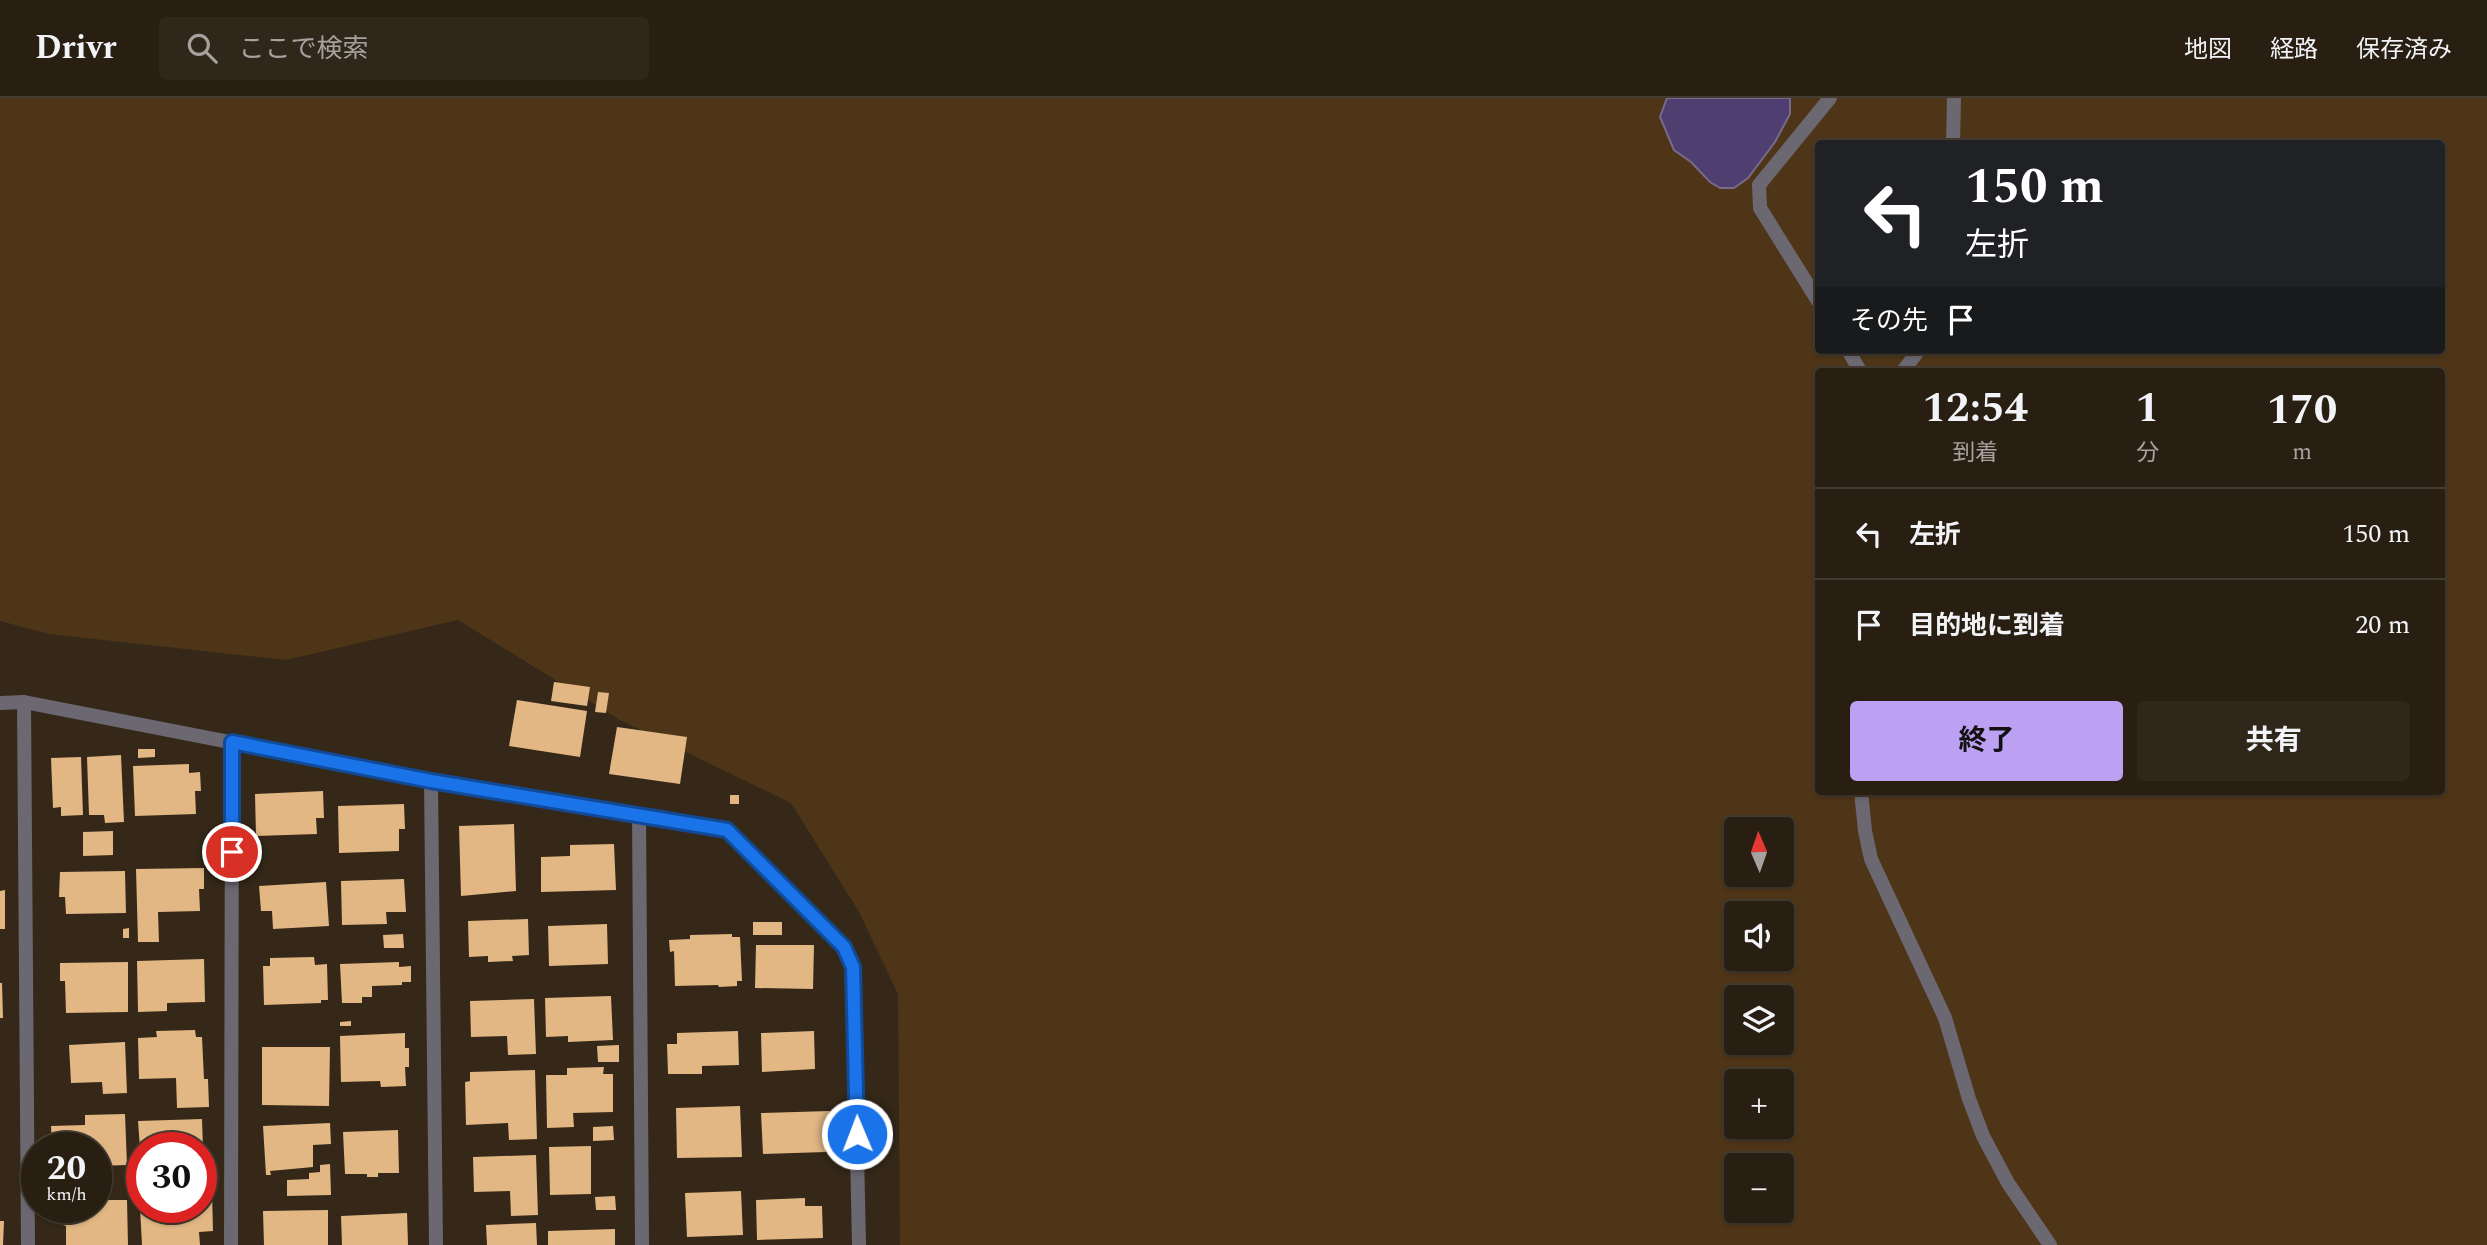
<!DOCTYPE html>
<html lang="ja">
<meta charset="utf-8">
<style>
:root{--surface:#281e12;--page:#30271b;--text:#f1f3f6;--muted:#a5a29f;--line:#443c32;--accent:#bca0f2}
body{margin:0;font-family:Spectral,"Noto Sans JP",serif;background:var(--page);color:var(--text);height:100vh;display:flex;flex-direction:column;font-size:26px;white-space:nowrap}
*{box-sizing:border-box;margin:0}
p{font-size:23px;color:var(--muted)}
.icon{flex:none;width:38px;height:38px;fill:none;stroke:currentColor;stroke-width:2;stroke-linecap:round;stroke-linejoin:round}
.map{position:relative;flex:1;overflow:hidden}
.panel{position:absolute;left:1815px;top:270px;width:630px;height:427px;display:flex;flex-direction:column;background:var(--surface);border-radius:7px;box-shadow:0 2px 5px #0004,0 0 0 2px var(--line)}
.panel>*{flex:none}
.hud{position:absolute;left:1815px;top:42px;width:630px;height:214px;border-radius:7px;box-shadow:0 2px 5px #0004,0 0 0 2px var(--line);background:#202124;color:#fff;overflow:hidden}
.needle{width:46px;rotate:358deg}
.controls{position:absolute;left:1724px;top:719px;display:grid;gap:14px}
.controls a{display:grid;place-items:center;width:70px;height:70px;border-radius:7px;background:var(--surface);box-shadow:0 2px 5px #0004,0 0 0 2px var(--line);font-size:35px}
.speed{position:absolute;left:21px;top:1034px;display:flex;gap:14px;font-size:35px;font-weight:700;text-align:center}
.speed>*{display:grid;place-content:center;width:91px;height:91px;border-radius:50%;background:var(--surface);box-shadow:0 2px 5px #0004,0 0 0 2px var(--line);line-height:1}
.speed small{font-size:18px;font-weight:400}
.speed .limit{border:10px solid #d22;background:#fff;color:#111}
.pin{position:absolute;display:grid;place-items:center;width:60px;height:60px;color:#fff;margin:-30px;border:4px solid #fff;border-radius:50%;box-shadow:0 2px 7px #0007}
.me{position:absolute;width:77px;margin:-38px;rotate:359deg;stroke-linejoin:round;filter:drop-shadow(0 0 5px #0008)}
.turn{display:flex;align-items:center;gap:24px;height:147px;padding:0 35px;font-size:32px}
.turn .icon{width:91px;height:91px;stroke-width:2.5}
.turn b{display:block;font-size:49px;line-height:60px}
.then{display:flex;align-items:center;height:66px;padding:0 35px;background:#0003;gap:14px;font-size:26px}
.eta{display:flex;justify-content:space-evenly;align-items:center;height:119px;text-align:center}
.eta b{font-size:42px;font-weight:700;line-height:49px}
.action{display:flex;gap:14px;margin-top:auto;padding:14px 35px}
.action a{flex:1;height:80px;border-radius:7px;background:var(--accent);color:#111;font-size:28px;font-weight:700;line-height:80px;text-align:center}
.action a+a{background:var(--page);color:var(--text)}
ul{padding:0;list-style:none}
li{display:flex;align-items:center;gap:21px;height:91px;padding:0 35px;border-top:2px solid var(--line)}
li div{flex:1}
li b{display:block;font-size:26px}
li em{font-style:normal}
header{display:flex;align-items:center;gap:42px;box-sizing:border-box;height:98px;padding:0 35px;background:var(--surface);border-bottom:2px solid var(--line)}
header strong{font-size:33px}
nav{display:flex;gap:38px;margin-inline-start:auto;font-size:24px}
.search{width:490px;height:63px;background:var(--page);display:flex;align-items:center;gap:18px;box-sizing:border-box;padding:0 24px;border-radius:7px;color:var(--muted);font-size:26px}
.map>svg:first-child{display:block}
</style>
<header>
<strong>Drivr</strong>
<div class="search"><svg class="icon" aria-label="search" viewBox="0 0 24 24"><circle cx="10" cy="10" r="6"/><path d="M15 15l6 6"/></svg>ここで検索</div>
<nav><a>地図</a><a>経路</a><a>保存済み</a></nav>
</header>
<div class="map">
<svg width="2487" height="1147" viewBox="0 0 2487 1147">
<rect width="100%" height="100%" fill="#352818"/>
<path fill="#4e3517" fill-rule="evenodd" d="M0,0H2487V1147H900L898,896L859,814L791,705L620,622L458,522L286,562L49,536L0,523ZM1818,46H2441V252H1818ZM1818,273H2441V693H1818ZM1736,732H1782V777H1736ZM1736,816H1782V861H1736ZM1736,900H1782V945H1736ZM1736,984H1782V1029H1736ZM1736,1068H1782V1113H1736Z"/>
<path fill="#4f3f70" stroke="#786a8a" stroke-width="2" d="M1667,0H1790V16L1775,44L1748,80L1734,90H1720L1710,84L1691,64L1674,52L1660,19Z"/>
<g fill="#e2b784">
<path d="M554,584L590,589L587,608L551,603Z"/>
<path d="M598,594L609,595L606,615L595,614Z"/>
<path d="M517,602L587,613L580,659L509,648Z"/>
<path d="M617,629L687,639L680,686L609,676Z"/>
<path d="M138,651H155V659L138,660Z"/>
<path d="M121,657L124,724L105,725L104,717H89L87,659Z"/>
<path d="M81,659L83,717L61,718V709L53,710L51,660Z"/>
<path d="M189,666V675L200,674L201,693H195L196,716L135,718L133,668Z"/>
<path d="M323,693L324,720H316L317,736L256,738L255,696Z"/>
<rect x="730" y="697" width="9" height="9"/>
<path d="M404,706L405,731H399V753L339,755L338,708Z"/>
<path d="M514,726L516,793L461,798L459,728Z"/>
<path d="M113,733V757L83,758V734Z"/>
<path d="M614,746L616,792L541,794V759L570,758V747Z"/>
<path d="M204,770V791H199L200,813L158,814L159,844H138L136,771Z"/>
<path d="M125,773L126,815L66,816L65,799H59L60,774Z"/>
<path d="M404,781L406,814H386L387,826L342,827L341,783Z"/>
<path d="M326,784L329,828L273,831L272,813H261L259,788Z"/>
<path d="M5,792V831H0V793Z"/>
<path d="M528,821L529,857L512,858L513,863L488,864V858L469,859L468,823Z"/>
<rect x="753" y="824" width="29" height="13"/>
<path d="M607,826L608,866L549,868L548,828Z"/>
<path d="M129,830V840H123V831Z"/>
<path d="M403,836L404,850H384L383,837Z"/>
<path d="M732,836V839H740L742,883H737V888L719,889L718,887L675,888L674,853L670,854L669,842L690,841V837Z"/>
<path d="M756,847H814L813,891L755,890Z"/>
<path d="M314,859L315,867L327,866L328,902H321V905L264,907L263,868H270V860Z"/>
<path d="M204,861L205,904L167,905V913L138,914L137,863Z"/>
<path d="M128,864V914L66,915L65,883H60V865Z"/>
<path d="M399,864V869L411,868V884H402V887L372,888V899H362V905H342L340,866Z"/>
<path d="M0,885H2L3,920H0Z"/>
<path d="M611,898L613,942L568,944V938L546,939L545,900Z"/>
<path d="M534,901L536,956L508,957L507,938L471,939L470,903Z"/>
<path d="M351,923V928H340V924Z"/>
<path d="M195,932L196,939H202L204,981H208L209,1009L177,1010L176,980L139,981L138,940L157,939L156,933Z"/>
<path d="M738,933L739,967L702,968V976H668L667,946H677V935Z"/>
<path d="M814,933L815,971L762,974L761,935Z"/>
<path d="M405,935V950H409V969H405L406,988L381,989L380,983L341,984L340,938Z"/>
<path d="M125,944L127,995L103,996L102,984L71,985L69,947Z"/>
<path d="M619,947V964H598L597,948Z"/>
<path d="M262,949H330L329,1008L262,1007Z"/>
<path d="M604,969L603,976H613V1014L573,1015L574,1029L547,1030L546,977H567V970Z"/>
<path d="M535,972L537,1041L509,1042L508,1025L466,1027L465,984L470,983V974Z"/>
<path d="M740,1008L742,1059L677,1060L676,1010Z"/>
<path d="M830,1013L831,1034L825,1035L826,1054L763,1056L761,1015Z"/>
<path d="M125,1016L127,1067L96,1068V1050H52L51,1028L85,1027V1017Z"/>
<path d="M202,1021L203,1050H140L138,1023Z"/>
<path d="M330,1025L331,1046L313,1047V1069L270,1073L271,1077H266L263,1028Z"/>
<path d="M613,1028L614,1042L593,1043V1029Z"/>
<path d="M398,1032L399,1075H378V1079H367V1076H345L343,1034Z"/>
<path d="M591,1048V1096L550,1097L549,1049Z"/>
<path d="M536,1057L538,1117L511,1118L510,1093L474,1094L473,1059Z"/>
<path d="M330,1066L331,1097L287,1098V1082L309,1081V1075L320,1074V1067Z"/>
<path d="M741,1093L743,1137L687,1139L685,1095Z"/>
<path d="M201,1095H212L213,1133L199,1134L200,1147H142L140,1110H201Z"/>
<path d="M615,1098L616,1112H596L595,1099Z"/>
<path d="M805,1100V1108H822L823,1140L757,1142L756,1102Z"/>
<path d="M96,1102H127L128,1147H66V1128L63,1127L62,1110H96Z"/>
<path d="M328,1112V1147H264L263,1113Z"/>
<path d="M407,1115L408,1147H342L341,1118Z"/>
<path d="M0,1123H4L3,1147H0Z"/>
<path d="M536,1125L537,1147H487L486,1127Z"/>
<path d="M615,1131V1147H548V1133Z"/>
</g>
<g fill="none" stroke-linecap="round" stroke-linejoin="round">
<g stroke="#6b6872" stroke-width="14">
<path d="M1953,46L1954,0"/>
<path d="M1818,203L1760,110L1759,87L1830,0"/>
<path d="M1848,252L1860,273"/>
<path d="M1903,273L1919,252"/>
<path d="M1861,693L1865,733L1871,761L1945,920L1969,1001L1983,1038L2008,1085L2050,1147"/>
</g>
<g stroke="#6b6872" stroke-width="14">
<path d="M24,604L28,1147"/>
<path d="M0,605L24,604L431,683L727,732L844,849L853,869L859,1147"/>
<path d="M431,683L436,1147"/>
<path d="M639,716L642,1147"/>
<path d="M231,1147L232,644"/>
</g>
</g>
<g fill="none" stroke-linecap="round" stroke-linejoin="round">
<g stroke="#114b97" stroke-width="18">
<path id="route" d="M232,754V644L431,683L727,732L844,849L853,869L857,1036"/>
</g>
<use href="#route" stroke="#1a73e8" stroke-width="12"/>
</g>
</svg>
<div class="controls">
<a><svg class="needle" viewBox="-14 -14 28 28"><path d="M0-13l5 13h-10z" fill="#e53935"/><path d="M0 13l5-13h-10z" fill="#a5a29f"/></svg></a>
<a><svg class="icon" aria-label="sound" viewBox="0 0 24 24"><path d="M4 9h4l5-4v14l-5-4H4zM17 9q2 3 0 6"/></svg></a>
<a><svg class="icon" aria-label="layers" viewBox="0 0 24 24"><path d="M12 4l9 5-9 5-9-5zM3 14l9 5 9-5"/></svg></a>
<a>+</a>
<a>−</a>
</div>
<div class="speed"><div>20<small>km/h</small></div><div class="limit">30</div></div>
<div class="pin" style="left:232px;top:754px;background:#d93025"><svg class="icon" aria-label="arrive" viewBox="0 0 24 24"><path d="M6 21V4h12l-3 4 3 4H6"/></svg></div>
<svg class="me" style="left:857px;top:1036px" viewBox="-20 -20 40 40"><circle r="17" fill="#1a73e8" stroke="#fff" stroke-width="3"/><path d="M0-11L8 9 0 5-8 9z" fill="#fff"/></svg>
<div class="hud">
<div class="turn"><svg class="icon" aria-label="left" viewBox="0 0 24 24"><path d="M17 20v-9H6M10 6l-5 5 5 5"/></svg><div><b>150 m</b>左折</div></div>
<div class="then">その先<svg class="icon" aria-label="arrive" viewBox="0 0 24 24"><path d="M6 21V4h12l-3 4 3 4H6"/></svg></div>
</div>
<section class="panel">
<div class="eta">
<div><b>12:54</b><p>到着</p></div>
<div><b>1</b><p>分</p></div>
<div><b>170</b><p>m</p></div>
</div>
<ul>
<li><svg class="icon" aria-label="left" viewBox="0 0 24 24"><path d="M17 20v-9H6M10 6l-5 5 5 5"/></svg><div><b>左折</b></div><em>150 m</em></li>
<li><svg class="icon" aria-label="arrive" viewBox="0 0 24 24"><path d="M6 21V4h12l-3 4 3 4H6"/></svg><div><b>目的地に到着</b></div><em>20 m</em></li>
</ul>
<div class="action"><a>終了</a><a>共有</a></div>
</section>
</div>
